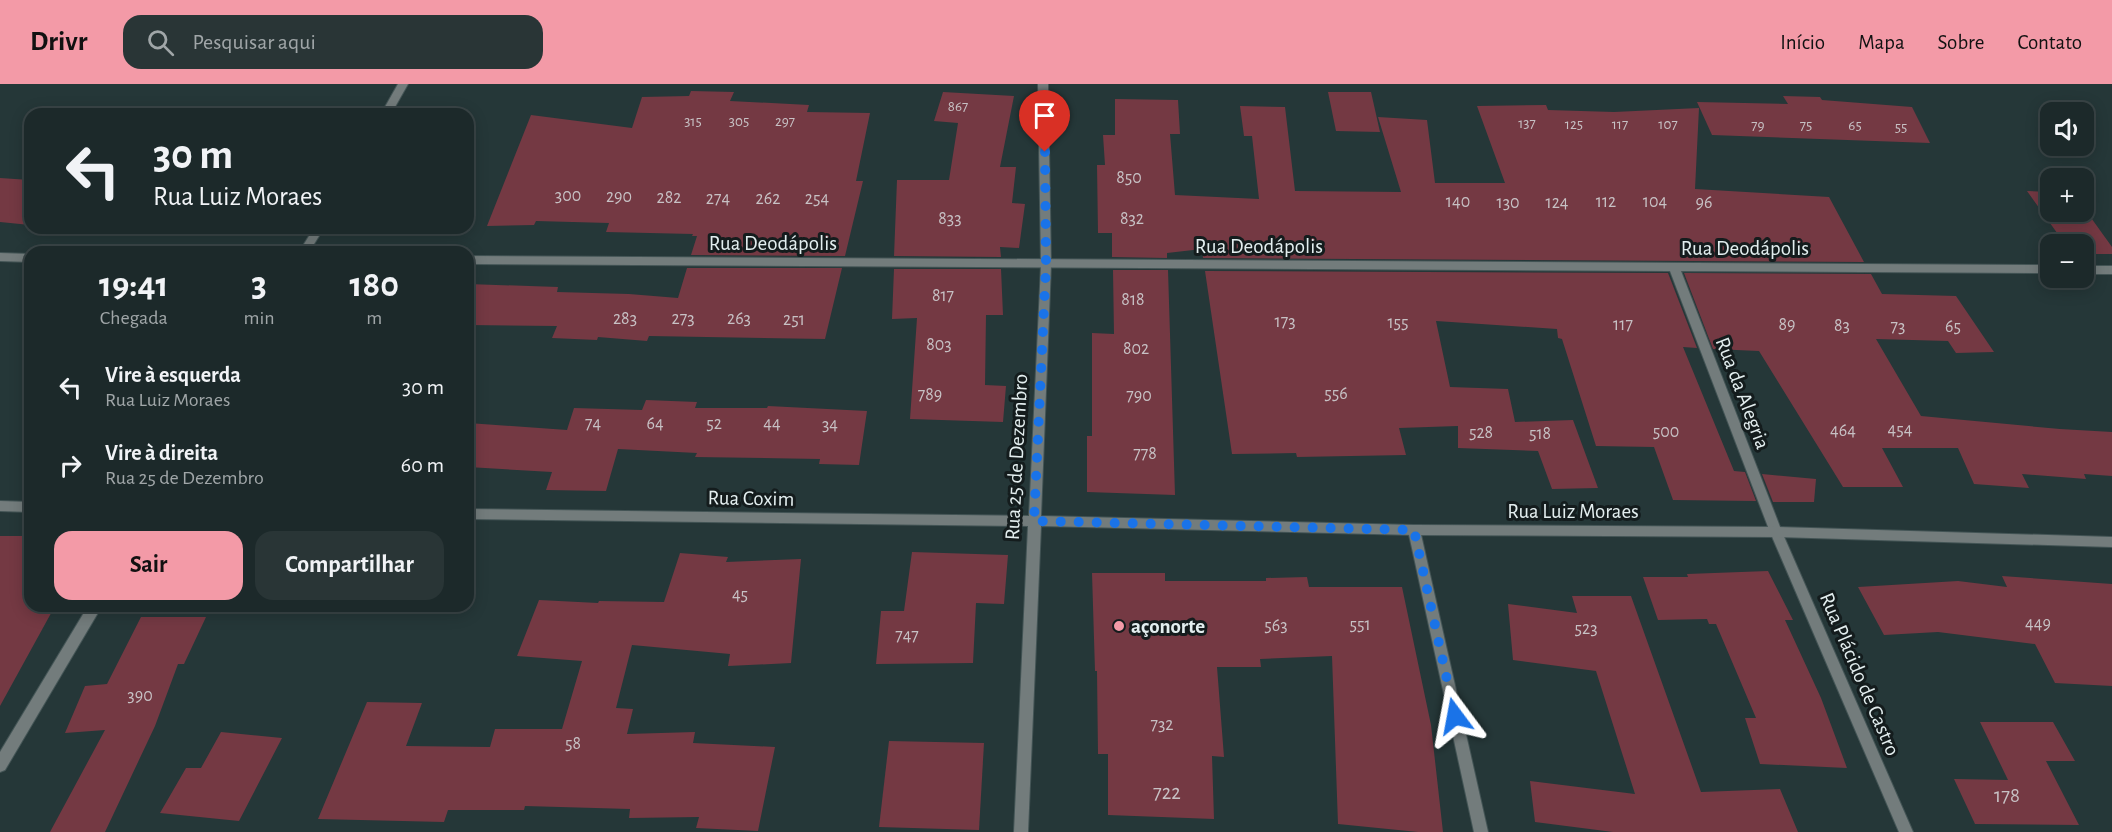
<!DOCTYPE html>
<html lang="pt">
<meta charset="utf-8">
<style>
:root{--surface:#1c292a;--page:#293536;--text:#f1f3f6;--muted:#a0a6a8;--line:#3a4547;--accent:#f39aa7}
body{margin:0;font-family:"Alegreya Sans",sans-serif;background:var(--page);color:var(--text);height:100vh;display:flex;flex-direction:column;font-size:22px;white-space:nowrap}
*{box-sizing:border-box;margin:0}
p{font-size:20px;color:var(--muted)}
.icon{flex:none;width:33px;height:33px;fill:none;stroke:currentColor;stroke-width:2;stroke-linecap:round;stroke-linejoin:round}
.map{position:relative;flex:1;overflow:hidden}
.drawer{position:absolute;left:24px;top:162px;width:450px;height:366px;display:flex;flex-direction:column;background:var(--surface);border-radius:18px;box-shadow:0 3px 15px #0003,0 0 0 2px var(--line)}
.drawer>*{flex:none}
.top-card{position:absolute;left:24px;top:24px;width:450px;height:126px;border-radius:18px;box-shadow:0 3px 15px #0003,0 0 0 2px var(--line);background:#1c292a;color:var(--text);overflow:hidden}
.buttons{position:absolute;left:2040px;top:18px;display:grid;gap:12px}
.buttons a{display:grid;place-items:center;width:54px;height:54px;border-radius:12px;background:var(--surface);box-shadow:0 3px 15px #0003,0 0 0 2px var(--line);font-size:30px}
.pin{position:absolute;display:grid;place-items:center;width:51px;height:51px;color:#fff;margin:-62px -26px;border-radius:50% 50% 50% 0;rotate:-45deg;box-shadow:0 0 6px #0007}
.pin .icon{rotate:45deg}
.me{position:absolute;width:66px;margin:-33px;rotate:347deg;stroke-linejoin:round;filter:drop-shadow(0 0 4px #0008)}
.turn{display:flex;align-items:center;gap:21px;height:126px;padding:0 30px;font-size:27px}
.turn .icon{width:78px;height:78px;stroke-width:2.5}
.turn b{display:block;font-size:42px;line-height:51px}
.eta{display:flex;justify-content:space-evenly;align-items:center;height:102px;text-align:center}
.eta b{font-size:36px;font-weight:700;line-height:42px}
.primary-button{display:flex;gap:12px;margin-top:auto;padding:12px 30px}
.primary-button a{flex:1;height:69px;border-radius:18px;background:var(--accent);color:#111;font-size:24px;font-weight:700;line-height:69px;text-align:center}
.primary-button a+a{background:var(--page);color:var(--text)}
ul{padding:0;list-style:none}
li{display:flex;align-items:center;gap:18px;height:78px;padding:0 30px}
li div{flex:1}
li b{display:block;font-size:22px}
li em{font-style:normal}
header{display:flex;align-items:center;gap:36px;box-sizing:border-box;height:84px;padding:0 30px;background:var(--accent);color:#111}
header strong{font-size:28px}
nav{display:flex;gap:33px;margin-inline-start:auto;font-size:21px}
.search{width:420px;height:54px;background:var(--page);display:flex;align-items:center;gap:15px;box-sizing:border-box;padding:0 21px;border-radius:18px;color:var(--muted);font-size:22px}
.map>svg:first-child{display:block}
</style>
<header>
<strong>Drivr</strong>
<div class="search"><svg class="icon" aria-label="search" viewBox="0 0 24 24"><circle cx="10" cy="10" r="6"/><path d="M15 15l6 6"/></svg>Pesquisar aqui</div>
<nav><a>Início</a><a>Mapa</a><a>Sobre</a><a>Contato</a></nav>
</header>
<div class="map">
<svg width="2112" height="748" viewBox="0 0 2112 748">
<rect width="100%" height="100%" fill="#253738"/>
<g fill="#743943">
<path d="M691,7L734,8L730,17L809,21L807,28L870,29L856,97H863L845,172L691,171L697,152H692L693,150L606,148L609,139L536,137L534,141L487,142L531,31L632,44L642,13L689,12Z"/>
<path d="M943,8L1014,12L1000,83H1016L1012,119L1025,120L1019,164L1000,163L1001,173L894,172L897,96H949L958,39L934,37Z"/>
<path d="M1328,8H1371L1380,48L1336,47Z"/>
<path d="M1783,12L1820,13L1822,16L1912,23L1930,59L1712,51L1697,18L1788,20Z"/>
<path d="M1115,15L1178,16L1180,50H1170L1175,111L1259,115L1252,52H1244L1240,22L1285,23L1295,107L1401,108L1378,33L1427,36L1435,99H1505L1477,22L1546,21L1548,26L1614,28L1699,24L1695,105L1829,113L1864,178L1203,174L1202,165L1167,169V174L1112,173V149H1098L1097,81H1105L1103,51H1115Z"/>
<path d="M0,94L30,96V141L0,138Z"/>
<path d="M2027,107L2050,108V128H2084V124L2112,163V170H2084V160H2065Z"/>
<path d="M687,184H842L825,255L649,252L647,257L598,253L597,256L552,254L557,242L468,241V200L558,203L557,208L629,210L678,214Z"/>
<path d="M894,185H1001L1003,231H986L985,301L1006,302L1003,338L910,335L917,234L892,235Z"/>
<path d="M1113,186H1168L1175,411L1087,408V352H1092V249L1114,250Z"/>
<path d="M1205,187L1668,189L1697,264L1683,263L1734,387L1745,388L1756,417L1673,416L1654,363L1596,362L1562,255L1558,254L1557,245L1436,237L1450,303L1508,305L1515,338L1573,336L1598,404L1552,405L1538,367L1458,364V342L1399,344L1406,371L1297,373L1296,369L1232,370Z"/>
<path d="M1684,189L1871,190L1882,210L1956,212L1994,268L1956,269L1948,257L1876,255L1921,332L2060,345L2112,348V392L2084,390L2086,395L2022,390L2029,404L1974,400L1958,364H1882L1903,403H1843L1759,267L1713,265Z"/>
<path d="M646,316L697,318L695,324H767L768,322L867,327L859,381L819,380L820,375L695,373L697,369L618,365L606,407L546,406L552,388L468,383V339L567,346L574,324L642,326Z"/>
<path d="M1762,390L1816,395L1814,418H1773Z"/>
<path d="M0,452H30V522H55L0,622Z"/>
<path d="M912,468L1008,471L1004,520L976,519L973,579L876,580L881,527H904Z"/>
<path d="M680,469L728,473L726,478L801,475L791,579L728,582L730,570L632,561L616,624L633,625L627,650L695,648L693,659L775,663L758,747L696,744L699,733L629,734L630,725L525,722L524,726H448L444,738L318,735L367,618L422,619L406,662L490,663L495,645H562L582,577L517,572L539,516L598,519L599,517L664,518Z"/>
<path d="M1768,487L1793,536H1785L1821,614L1847,684L1760,680L1745,634H1756L1716,540H1709L1707,535L1658,536L1643,493H1688L1687,490Z"/>
<path d="M1092,489H1165V497H1266V494L1307,493L1309,503H1402L1431,641L1443,748H1418L1338,740L1332,572L1260,575L1261,583H1217L1224,673L1212,672L1214,735L1108,731V670H1098L1097,587H1095Z"/>
<path d="M2002,492L2112,500V602L2055,599L2035,560L1938,548L1884,551L1858,503L1958,497L2007,503Z"/>
<path d="M1572,512H1631L1701,708L1780,705L1798,748H1613L1535,738L1530,697L1635,710L1596,587L1513,576L1508,520L1577,529Z"/>
<path d="M141,533H206L184,580H178L155,642L105,748H50L105,646L65,649L85,602L107,600Z"/>
<path d="M1980,638H2053L2075,677H2046L2079,741L1975,740L1954,695L2008,696Z"/>
<path d="M221,648L282,654L239,737L160,729L186,684H201Z"/>
<path d="M889,657L984,659L979,746L879,743Z"/>
</g>
<g fill="none" stroke-linecap="round" stroke-linejoin="round">
<g stroke="#435455" stroke-width="2">
<g id="minor">
<path d="M398,0H408L391,30H381Z"/>
<path d="M314,144H324L309,168H299Z"/>
<path d="M0,169L30,170V178L0,177Z"/>
<path d="M468,172L2050,181V189L1681,187L1782,448L1913,748H1899L1770,448L1670,187L468,180Z"/>
<rect x="2084" y="182" width="28" height="8"/>
<path d="M1414,441L1418,442L1420,446L1488,748H1474L1408,446L1410,442Z"/>
<path d="M88,522H102L5,686L0,688V668Z"/>
</g>
</g>
<g stroke="#435455" stroke-width="2">
<g id="tertiary">
<path d="M1038,0H1048L1051,181L1041,432L1414,441L1776,443L2112,453V463L1776,453L1414,451L1041,442L1028,748H1014L1028,442L468,435V425L1029,432L1041,181Z"/>
<path d="M0,417L30,418V428L0,427Z"/>
</g>
</g>
<use href="#minor" fill="#737c7c" fill-rule="evenodd"/>
<use href="#tertiary" fill="#737c7c" fill-rule="evenodd"/>
</g>
<g fill="none" stroke-linecap="round" stroke-linejoin="round">
<path stroke="#1a73e8" stroke-width="10" stroke-dasharray="0 18" d="M1045,68L1046,181L1034,437L1414,446L1455,632"/>
</g>
<circle fill="#f39aa7" stroke="#141c1d" stroke-width="2" cx="1119" cy="542" r="6"/>
<g text-anchor="middle" stroke-width="6" stroke-linejoin="round" paint-order="stroke">
<g font-size="15" fill="#c7c1c4">
<text x="958" y="27">867</text>
<text x="693" y="42">315</text>
<text x="739" y="42">305</text>
<text x="785" y="42">297</text>
<text x="1527" y="44">137</text>
<text x="1574" y="45">125</text>
<text x="1620" y="45">117</text>
<text x="1668" y="45">107</text>
<text x="1758" y="46">79</text>
<text x="1806" y="46">75</text>
<text x="1855" y="46">65</text>
<text x="1901" y="48">55</text>
</g>
<g font-size="18" fill="#c7c1c4">
<text x="1129" y="99">850</text>
<text x="568" y="117">300</text>
<text x="619" y="118">290</text>
<text x="669" y="119">282</text>
<text x="718" y="120">274</text>
<text x="768" y="120">262</text>
<text x="817" y="120">254</text>
<text x="1458" y="123">140</text>
<text x="1606" y="123">112</text>
<text x="1655" y="123">104</text>
<text x="1508" y="124">130</text>
<text x="1557" y="124">124</text>
<text x="1704" y="124">96</text>
<text x="950" y="140">833</text>
<text x="1132" y="140">832</text>
<text x="943" y="217">817</text>
<text x="1133" y="221">818</text>
<text x="625" y="240">283</text>
<text x="683" y="240">273</text>
<text x="739" y="240">263</text>
<text x="794" y="241">251</text>
<text x="1285" y="243">173</text>
<text x="1398" y="244">155</text>
<text x="1623" y="246">117</text>
<text x="1787" y="246">89</text>
<text x="1842" y="247">83</text>
<text x="1898" y="248">73</text>
<text x="1953" y="248">65</text>
<text x="939" y="266">803</text>
<text x="1136" y="270">802</text>
<text x="1336" y="315">556</text>
<text x="930" y="316">789</text>
<text x="1139" y="317">790</text>
<text x="593" y="345">74</text>
<text x="655" y="345">64</text>
<text x="714" y="345">52</text>
<text x="772" y="345">44</text>
<text x="830" y="346">34</text>
<text x="1900" y="351">454</text>
<text x="1843" y="352">464</text>
<text x="1666" y="353">500</text>
<text x="1481" y="354">528</text>
<text x="1540" y="355">518</text>
<text x="1145" y="375">778</text>
<text x="740" y="516">45</text>
<text x="2038" y="545">449</text>
<text x="1360" y="546">551</text>
<text x="1276" y="547">563</text>
<text x="1586" y="550">523</text>
<text x="907" y="557">747</text>
<text x="140" y="617">390</text>
<text x="1162" y="646">732</text>
<text x="573" y="665">58</text>
</g>
<g font-size="21" fill="#e3eeef" stroke="#141c1d">
<text x="773" y="166">Rua Deodápolis</text>
<text x="1259" y="169">Rua Deodápolis</text>
<text x="1745" y="171">Rua Deodápolis</text>
<text transform="translate(1743 309) rotate(69)" y="7">Rua da Alegria</text>
<text transform="translate(1016 373) rotate(-87)" y="7">Rua 25 de Dezembro</text>
<text transform="translate(751 414) rotate(1)" y="7">Rua Coxim</text>
<text x="1573" y="434">Rua Luiz Moraes</text>
<text transform="translate(1860 590) rotate(67)" y="7">Rua Plácido de Castro</text>
</g>
<g font-size="21" font-weight="bold" fill="#e3eeef" stroke="#141c1d" text-anchor="start">
<text x="1131" y="549">açonorte</text>
</g>
<g font-size="21" fill="#c7c1c4">
<text x="1167" y="715">722</text>
<text x="2007" y="718">178</text>
</g>
</g>
</svg>
<div class="buttons">
<a><svg class="icon" aria-label="sound" viewBox="0 0 24 24"><path d="M4 9h4l5-4v14l-5-4H4zM17 9q2 3 0 6"/></svg></a>
<a>+</a>
<a>−</a>
</div>
<div class="pin" style="left:1045px;top:68px;background:#d93025"><svg class="icon" aria-label="arrive" viewBox="0 0 24 24"><path d="M6 21V4h12l-3 4 3 4H6"/></svg></div>
<svg class="me" style="left:1455px;top:632px" viewBox="-20 -20 40 40"><path d="M0-17L14 15 0 8-14 15z" fill="#1a73e8" stroke="#fff" stroke-width="4"/></svg>
<div class="top-card">
<div class="turn"><svg class="icon" aria-label="left" viewBox="0 0 24 24"><path d="M17 20v-9H6M10 6l-5 5 5 5"/></svg><div><b>30 m</b>Rua Luiz Moraes</div></div>
</div>
<section class="drawer">
<div class="eta">
<div><b>19:41</b><p>Chegada</p></div>
<div><b>3</b><p>min</p></div>
<div><b>180</b><p>m</p></div>
</div>
<ul>
<li><svg class="icon" aria-label="left" viewBox="0 0 24 24"><path d="M17 20v-9H6M10 6l-5 5 5 5"/></svg><div><b>Vire à esquerda</b><p>Rua Luiz Moraes</p></div><em>30 m</em></li>
<li><svg class="icon" aria-label="right" viewBox="0 0 24 24"><path d="M7 20v-9h11M14 6l5 5-5 5"/></svg><div><b>Vire à direita</b><p>Rua 25 de Dezembro</p></div><em>60 m</em></li>
</ul>
<div class="primary-button"><a>Sair</a><a>Compartilhar</a></div>
</section>
</div>
